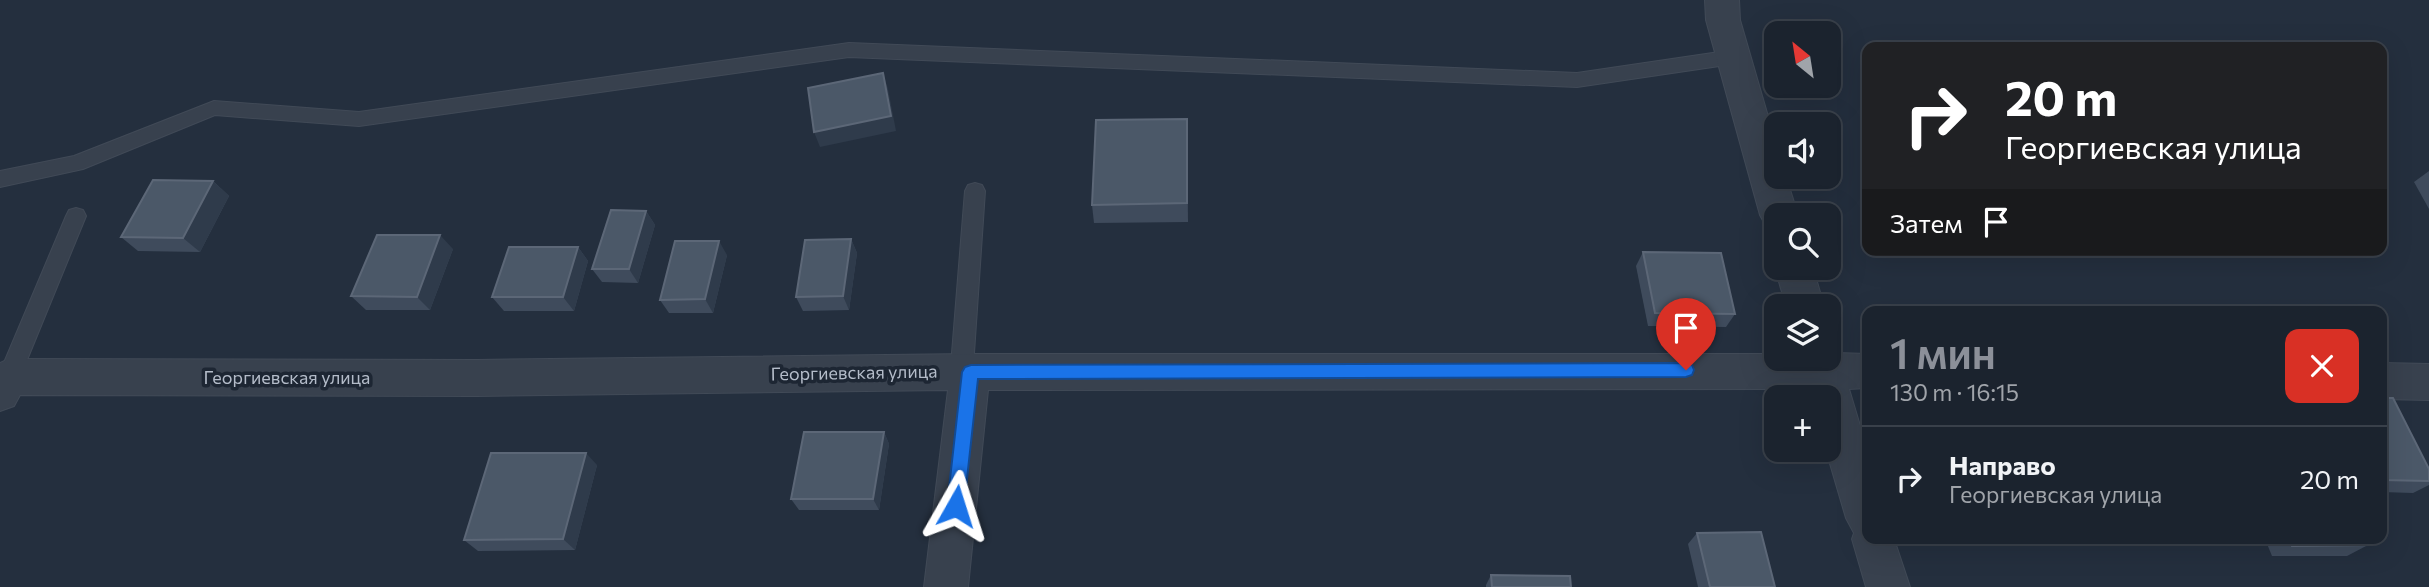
<!DOCTYPE html>
<html lang="ru">
<meta charset="utf-8">
<style>
:root{--surface:#1b232e;--page:#282f3a;--text:#f1f3f6;--muted:#a0a4aa;--line:#39404a;--accent:#8c9099}
body{margin:0;font-family:Commissioner,sans-serif;background:var(--page);color:var(--text);height:100vh;display:flex;flex-direction:column;font-size:26px;white-space:nowrap}
*{box-sizing:border-box;margin:0}
p{font-size:23px;color:var(--muted)}
.icon{flex:none;width:38px;height:38px;fill:none;stroke:currentColor;stroke-width:2;stroke-linecap:round;stroke-linejoin:round}
.map{position:relative;flex:1;overflow:hidden}
.sheet{position:absolute;left:1862px;top:306px;width:525px;height:238px;display:flex;flex-direction:column;background:var(--surface);border-radius:14px;box-shadow:0 7px 28px #0002,0 0 0 2px var(--line)}
.sheet>*{flex:none}
.hud{position:absolute;left:1862px;top:42px;width:525px;height:214px;border-radius:14px;box-shadow:0 7px 28px #0002,0 0 0 2px var(--line);background:#202124;color:#fff;overflow:hidden}
.needle{width:46px;rotate:330deg}
.tools{position:absolute;left:1764px;top:21px;display:grid;gap:14px}
.tools a{display:grid;place-items:center;width:77px;height:77px;border-radius:14px;background:var(--surface);box-shadow:0 7px 28px #0002,0 0 0 2px var(--line);font-size:35px}
.pin{position:absolute;display:grid;place-items:center;width:60px;height:60px;color:#fff;margin:-72px -30px;border-radius:50% 50% 50% 0;rotate:-45deg;box-shadow:0 0 7px #0007}
.pin .icon{rotate:45deg}
.me{position:absolute;width:77px;margin:-38px;rotate:6deg;stroke-linejoin:round;filter:drop-shadow(0 0 5px #0008)}
.turn{display:flex;align-items:center;gap:24px;height:147px;padding:0 28px;font-size:32px}
.turn .icon{width:91px;height:91px;stroke-width:2.5}
.turn b{display:block;font-size:49px;line-height:60px}
.then{display:flex;align-items:center;height:66px;padding:0 28px;background:#0003;gap:14px;font-size:26px}
.round{display:grid;place-items:center;flex:none;width:74px;height:74px;border-radius:14px;background:var(--page)}
.overview{display:flex;align-items:center;justify-content:space-between;height:119px;padding:0 28px}
h1{font-size:42px;font-weight:600;line-height:52px;color:var(--accent)}
ul{padding:0;list-style:none}
li{display:flex;align-items:center;gap:21px;height:105px;padding:0 28px;border-top:2px solid var(--line)}
li div{flex:1}
li b{display:block;font-size:26px}
li em{font-style:normal}
.map>svg:first-child{display:block}
</style>
<div class="map">
<svg width="2429" height="587" viewBox="0 0 2429 587">
<rect width="100%" height="100%" fill="#242f3e"/>
<g fill="none" stroke-linecap="round" stroke-linejoin="round">
<g stroke="#414a57" stroke-width="2">
<g id="service">
<path d="M849,43L1577,73L1733,50L1740,52L1742,57L1740,62L1733,64L1577,87L849,57L359,126L215,115L83,169L0,187V171L74,156L214,101L359,112Z"/>
<path d="M975,183L982,185L985,191L974,353L981,372L978,379L970,382L962,379L952,353L965,191L968,185Z"/>
<path d="M76,208L83,210L86,216L20,377L17,384L9,387L1,384L0,372L66,216L69,210Z"/>
</g>
</g>
<g stroke="#414a57" stroke-width="2">
<g id="minor">
<path d="M1705,0H1739L1740,20L1776,144V177H1786L1798,215H1776V229L1766,226L1760,215L1706,20Z"/>
<path d="M1776,265V268H1813L1824,306H1786L1775,268Z"/>
<path d="M1829,345L1834,347L1837,353L1867,354V388L1849,389L1867,449V539H1894L1910,587H1866L1852,539L1854,533L1846,518L1826,450H1829V397H1811L1809,389L988,390L968,587H924L948,390L477,396L20,395L14,406L0,411V363L9,359L477,360L970,354H1776V359H1829Z"/>
<path d="M2382,363L2429,364V400L2382,399Z"/>
</g>
</g>
<use href="#service" fill="#38414e" fill-rule="evenodd"/>
<use href="#minor" fill="#38414e" fill-rule="evenodd"/>
</g>
<g fill="#3f4b5c">
<path d="M1187,119L1188,222L1094,223L1092,205Z"/>
<path d="M2429,171V209L2414,182Z"/>
<path d="M213,181L229,196L200,252L138,251L121,237Z"/>
<path d="M646,211L655,225L638,283L602,282L592,269Z"/>
<path d="M851,239L857,253L849,310L803,311L796,297Z"/>
<path d="M578,247L588,261L574,311H504L492,297Z"/>
<path d="M453,249L430,310H366L351,296Z"/>
<path d="M1643,252L1735,314L1726,327L1648,326L1636,266Z"/>
<path d="M727,255L713,313H669L660,300Z"/>
<path d="M2382,398L2429,469V485L2413,493L2382,492Z"/>
<path d="M884,432L889,444L879,510H799L791,499Z"/>
<path d="M597,465L575,550L478,551L464,540Z"/>
<path d="M1697,533L1775,587H1698L1688,544Z"/>
<path d="M2265,539H2365L2368,545L2347,556H2272Z"/>
<path d="M1491,575L1571,587H1486V585Z"/>
</g>
<g fill="#2f3b4b">
<path d="M883,73L888,89L896,131L820,147L814,132Z"/>
<path d="M213,181L229,196L200,252L183,238Z"/>
<path d="M646,211L655,225L638,283L629,269Z"/>
<path d="M440,235L453,249L430,310L417,297Z"/>
<path d="M851,239L857,253L849,310L843,296Z"/>
<path d="M719,241L727,255L713,313L705,299Z"/>
<path d="M578,247L588,261L574,311L563,297Z"/>
<path d="M884,432L889,444L879,510L873,499Z"/>
<path d="M586,453L597,465L575,550L563,539Z"/>
</g>
<g fill="#4b5868" stroke="#5c6777" stroke-width="2">
<path d="M883,73L891,116L814,132L808,88Z"/>
<path d="M1187,119V203L1092,205L1096,120Z"/>
<path d="M153,180L213,181L183,238L121,237Z"/>
<path d="M611,210L646,211L629,269H592Z"/>
<path d="M377,235H440L417,297L351,296Z"/>
<path d="M851,239L843,296L796,297L805,240Z"/>
<path d="M675,241H719L705,299L660,300Z"/>
<path d="M509,247H578L563,297H492Z"/>
<path d="M1643,252L1721,253L1735,314L1655,313Z"/>
<path d="M2382,398H2393L2429,469V481L2382,480Z"/>
<path d="M804,432H884L873,499H791Z"/>
<path d="M491,453H586L563,539L464,540Z"/>
<path d="M1761,532L1775,587H1710L1697,533Z"/>
<path d="M2289,539H2365L2368,545L2292,546Z"/>
<path d="M1491,575L1570,576L1571,587H1492Z"/>
</g>
<path fill="#1a73e8" stroke="#114b97" stroke-width="2" d="M1686,363L1692,365L1694,370L1692,375L1686,377L978,379L964,506L962,512L956,514L949,512L947,506L962,372L965,367L971,365Z"/>
<g text-anchor="middle" stroke-width="7" stroke-linejoin="round" paint-order="stroke">
<g font-size="18" fill="#b4bcc9" stroke="#1d2633">
<text transform="translate(854 373) rotate(-1)" y="6">Георгиевская улица</text>
<text x="287" y="384">Георгиевская улица</text>
</g>
</g>
</svg>
<div class="tools">
<a><svg class="needle" viewBox="-14 -14 28 28"><path d="M0-13l5 13h-10z" fill="#e53935"/><path d="M0 13l5-13h-10z" fill="#a0a4aa"/></svg></a>
<a><svg class="icon" aria-label="sound" viewBox="0 0 24 24"><path d="M4 9h4l5-4v14l-5-4H4zM17 9q2 3 0 6"/></svg></a>
<a><svg class="icon" aria-label="search" viewBox="0 0 24 24"><circle cx="10" cy="10" r="6"/><path d="M15 15l6 6"/></svg></a>
<a><svg class="icon" aria-label="layers" viewBox="0 0 24 24"><path d="M12 4l9 5-9 5-9-5zM3 14l9 5 9-5"/></svg></a>
<a>+</a>
</div>
<div class="pin" style="left:1686px;top:370px;background:#d93025"><svg class="icon" aria-label="arrive" viewBox="0 0 24 24"><path d="M6 21V4h12l-3 4 3 4H6"/></svg></div>
<svg class="me" style="left:956px;top:506px" viewBox="-20 -20 40 40"><path d="M0-17L14 15 0 8-14 15z" fill="#1a73e8" stroke="#fff" stroke-width="4"/></svg>
<div class="hud">
<div class="turn"><svg class="icon" aria-label="right" viewBox="0 0 24 24"><path d="M7 20v-9h11M14 6l5 5-5 5"/></svg><div><b>20 m</b>Георгиевская улица</div></div>
<div class="then">Затем<svg class="icon" aria-label="arrive" viewBox="0 0 24 24"><path d="M6 21V4h12l-3 4 3 4H6"/></svg></div>
</div>
<section class="sheet">
<div class="overview"><div><h1>1 мин</h1><p>130 m · 16:15</p></div><a class="round" style="background:#d93025;color:#fff"><svg class="icon" aria-label="close" viewBox="0 0 24 24"><path d="M6 6l12 12M18 6L6 18"/></svg></a></div>
<ul>
<li><svg class="icon" aria-label="right" viewBox="0 0 24 24"><path d="M7 20v-9h11M14 6l5 5-5 5"/></svg><div><b>Направо</b><p>Георгиевская улица</p></div><em>20 m</em></li>
</ul>
</section>
</div>
